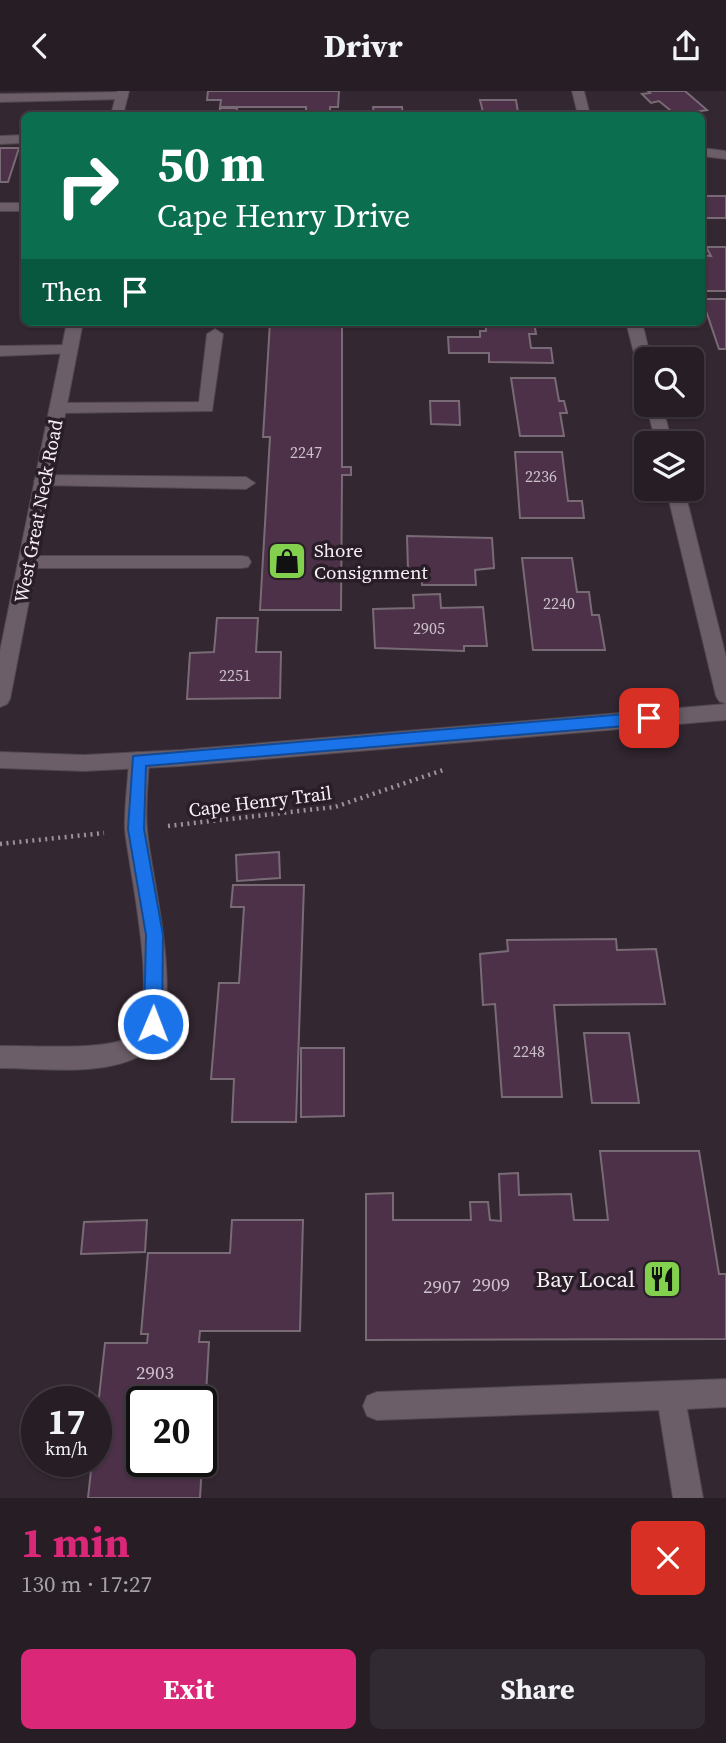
<!DOCTYPE html>
<meta charset="utf-8">
<style>
:root{--surface:#261d25;--page:#322a32;--text:#f1f3f6;--muted:#a4a2a7;--line:#423b42;--accent:#db2777}
body{margin:0;font-family:"Source Serif 4",serif;background:var(--page);color:var(--text);height:100vh;display:flex;flex-direction:column;font-size:26px;white-space:nowrap}
*{box-sizing:border-box;margin:0}
p{font-size:23px;color:var(--muted)}
.icon{flex:none;width:38px;height:38px;fill:none;stroke:currentColor;stroke-width:2;stroke-linecap:round;stroke-linejoin:round}
.map{position:relative;height:1407px;overflow:hidden}
.drawer{display:flex;flex-direction:column;background:var(--surface);flex:1}
.drawer>*{flex:none}
.banner{position:absolute;left:21px;top:21px;width:684px;height:214px;border-radius:10px;box-shadow:0 2px 5px #0004,0 0 0 2px var(--line);background:#0b6e4f;color:#fff;overflow:hidden}
.controls{position:absolute;left:634px;top:256px;display:grid;gap:14px}
.controls a{display:grid;place-items:center;width:70px;height:70px;border-radius:10px;background:var(--surface);box-shadow:0 2px 5px #0004,0 0 0 2px var(--line);font-size:35px}
.speed{position:absolute;left:21px;top:1295px;display:flex;gap:14px;font-size:35px;font-weight:700;text-align:center}
.speed>*{display:grid;place-content:center;width:91px;height:91px;border-radius:50%;background:var(--surface);box-shadow:0 2px 5px #0004,0 0 0 2px var(--line);line-height:1}
.speed small{font-size:18px;font-weight:400}
.speed .limit{border:4px solid #111;border-radius:10px;background:#fff;color:#111}
.pin{position:absolute;display:grid;place-items:center;width:60px;height:60px;color:#fff;margin:-30px;border-radius:14px;box-shadow:0 4px 10px #0006}
.me{position:absolute;width:77px;margin:-38px;rotate:1deg;stroke-linejoin:round;filter:drop-shadow(0 0 5px #0008)}
.turn{display:flex;align-items:center;gap:24px;height:147px;padding:0 21px;font-size:32px}
.turn .icon{width:91px;height:91px;stroke-width:2.5}
.turn b{display:block;font-size:49px;line-height:60px}
.then{display:flex;align-items:center;height:66px;padding:0 21px;background:#0003;gap:14px;font-size:26px}
.round{display:grid;place-items:center;flex:none;width:74px;height:74px;border-radius:10px;background:var(--page)}
.overview{display:flex;align-items:center;justify-content:space-between;height:119px;padding:0 21px}
h1{font-size:42px;font-weight:700;line-height:52px;color:var(--accent)}
.primary-button{display:flex;gap:14px;margin-top:auto;padding:14px 21px}
.primary-button a{flex:1;height:80px;border-radius:10px;background:var(--accent);color:#fff;font-size:28px;font-weight:700;line-height:80px;text-align:center}
.primary-button a+a{background:var(--page);color:var(--text)}
header{display:flex;justify-content:space-between;align-items:center;height:91px;padding:0 21px;background:var(--surface);font-size:32px;font-weight:700}
.map>svg:first-child{display:block}
</style>
<header><svg class="icon" aria-label="back" viewBox="0 0 24 24"><path d="M15 5l-7 7 7 7"/></svg>Drivr<svg class="icon" aria-label="share" viewBox="0 0 24 24"><path d="M12 15V3M7 8l5-5 5 5M5 13v7h14v-7"/></svg></header>
<div class="map">
<svg width="726" height="1407" viewBox="0 0 726 1407">
<rect width="100%" height="100%" fill="#332731"/>
<g fill="#4c3148" stroke="#796b76" stroke-width="2" fill-rule="evenodd">
<path d="M208,0H339L338,16H330V24H306V16H220L221,9H207Z"/>
<path d="M648,0H685L707,19L676,24L659,10L651,12L642,3L650,2Z"/>
<path d="M480,9H516L518,21L527,20L528,24H470V21H483Z"/>
<path d="M373,16H402L403,24H374Z"/>
<path d="M220,17H237L236,24H219Z"/>
<path d="M0,57H19L8,91H0Z"/>
<rect x="702" y="105" width="24" height="22"/>
<path d="M706,156H726V200H702V164L711,165Z"/>
<path d="M702,208H726V258H719Z"/>
<path d="M270,231H342V376H351V384H342L341,519H260L270,346H263Z"/>
<path d="M486,231H534L536,243H529L531,257H551L553,272L489,271V262H449L448,246H480V240H486Z"/>
<path d="M511,287H555L559,310H564L567,322H560L564,345H520Z"/>
<path d="M430,310H459L460,334L431,333Z"/>
<path d="M515,361H562L568,410H582L584,427H520Z"/>
<path d="M407,445L492,447L494,477L475,479L476,494H422L421,478L408,479Z"/>
<path d="M522,467H572L577,501H589L592,524H599L605,559H533Z"/>
<path d="M440,503L441,517L483,516L487,555H464V560L375,557L373,518L414,517L413,504Z"/>
<path d="M217,527H258L256,561H281L280,607L187,608L190,562L214,561Z"/>
<path d="M279,761L280,787L237,790L236,764Z"/>
<path d="M233,794H304L296,1031H232L234,988H211L219,892H239L244,816H231Z"/>
<path d="M616,848L617,859L656,858L665,913L554,914L562,1006H502L495,913L483,914L480,863L508,860L507,849Z"/>
<path d="M584,942H629L639,1012H592Z"/>
<path d="M301,957H344V1025L301,1026Z"/>
<path d="M600,1060H699L719,1183H726V1248L366,1249V1103L393,1102V1129H471L470,1111H488L490,1129L501,1130L499,1083L518,1082L519,1104L571,1103L574,1129H608Z"/>
<path d="M147,1129L145,1161L81,1163L84,1131Z"/>
<path d="M232,1129H303L300,1240H200L199,1251H209L200,1407H88L92,1370H96V1333L105,1252H147L148,1243H141L148,1162H230ZM142,1311H201V1370H142Z"/>
</g>
<g fill="none" stroke-linecap="round" stroke-linejoin="round">
<g stroke="#4f464e" stroke-width="2">
<g id="lane">
<path d="M122,1L128,5L126,8L0,11V3Z"/>
<path d="M24,44V52L0,53V45Z"/>
<rect x="0" y="112" width="24" height="8"/>
<path d="M215,238L223,243L212,320L58,322L50,317L58,312L199,311L207,243Z"/>
<path d="M69,254L75,256L77,259L75,262L0,265V255Z"/>
<path d="M43,384L246,386L255,392L246,398L37,394L34,390L37,386Z"/>
<path d="M27,465H242L248,466L251,471L248,476L242,477H27L21,476L18,471L21,466Z"/>
<path d="M139,661L146,663L149,669C148,692 145,716 147,738C150,784 193,938 142,964C101,986 45,977 0,977V955C30,954 103,960 128,947C164,926 128,775 125,739C124,716 128,692 129,669L132,663Z"/>
<path d="M726,1288V1316L687,1318L703,1407H673L659,1319L377,1329L367,1325L363,1315L367,1305L377,1301Z"/>
</g>
</g>
<g stroke="#4f464e" stroke-width="2">
<g id="street">
<path d="M572,0H584L590,24H578Z"/>
<path d="M702,57L726,60V68L702,65Z"/>
<path d="M626,231H642L651,268H646V283L638,278Z"/>
<path d="M646,313H662L672,352H656Z"/>
<path d="M666,397H684L726,566V613L719,610L716,605Z"/>
<path d="M726,613V629L181,675L84,680L0,677V661L84,664L181,659Z"/>
</g>
</g>
<g stroke="#4f464e" stroke-width="2">
<g id="secondary">
<path d="M117,0H129L123,24H111Z"/>
<path d="M67,231H83L10,608L7,613L0,616V560Z"/>
</g>
</g>
<g stroke="#9c929a" stroke-width="4.5" stroke-dasharray="2 4.5" stroke-linecap="butt">
<path d="M168,735L335,716L446,678"/>
<path d="M0,753L104,742"/>
</g>
<use href="#lane" fill="#6b5e68" fill-rule="evenodd"/>
<use href="#street" fill="#6b5e68" fill-rule="evenodd"/>
<use href="#secondary" fill="#6b5e68" fill-rule="evenodd"/>
</g>
<path fill="#1a73e8" stroke="#114b97" stroke-width="2" d="M649,621L656,627L649,633L146,675L144,738L163,844L162,933L159,939L153,942L147,939L144,933L146,844L128,738L133,665Z"/>
<defs>
<g id="shop-square" transform="scale(2.0125)"><rect x="-9" y="-9" width="18" height="18" rx="4" fill="#83d04e" stroke="#291e27"/><path d="M-5-2.5h2.3a2.7 3.5 0 0 1 5.4 0H5L5.5 6h-11ZM-1.5-2.5h3a1.5 2.3 0 0 0-3 0Z" fill="#111"/></g>
<g id="restaurant-square" transform="scale(2.0125)"><rect x="-9" y="-9" width="18" height="18" rx="4" fill="#83d04e" stroke="#291e27"/><path d="M-5-6h1v4h1v-4h1v4h1v-4h1v5L-1.5 .5V6h-2V.5L-5-1ZM5-6V6H3V1.5H1.5Q1.5-4 5-6Z" fill="#111"/></g>
</defs>
<g fill-rule="evenodd">
<use href="#shop-square" x="287" y="470"/>
<use href="#restaurant-square" x="662" y="1188"/>
</g>
<g text-anchor="middle" stroke-width="7" stroke-linejoin="round" paint-order="stroke">
<g font-size="16" fill="#ccc0ca">
<text x="306" y="367">2247</text>
<text x="541" y="391">2236</text>
<text x="559" y="518">2240</text>
<text x="429" y="543">2905</text>
<text x="235" y="590">2251</text>
<text x="529" y="966">2248</text>
</g>
<g font-size="19" fill="#f7f0f6" stroke="#291e27">
<text transform="translate(38 420) rotate(-79)" y="7">West Great Neck Road</text>
<text transform="translate(260 710) rotate(-7)" y="7">Cape Henry Trail</text>
</g>
<g font-size="19" fill="#f7f0f6" stroke="#291e27" text-anchor="start">
<text x="314" y="466">Shore<tspan x="314" dy="22">Consignment</tspan></text>
</g>
<g font-size="19" fill="#ccc0ca">
<text x="491" y="1200">2909</text>
<text x="442" y="1202">2907</text>
<text x="155" y="1288">2903</text>
</g>
<g font-size="23" fill="#f7f0f6" stroke="#291e27" text-anchor="end">
<text x="635" y="1196">Bay Local</text>
</g>
</g>
</svg>
<div class="controls">
<a><svg class="icon" aria-label="search" viewBox="0 0 24 24"><circle cx="10" cy="10" r="6"/><path d="M15 15l6 6"/></svg></a>
<a><svg class="icon" aria-label="layers" viewBox="0 0 24 24"><path d="M12 4l9 5-9 5-9-5zM3 14l9 5 9-5"/></svg></a>
</div>
<div class="speed"><div>17<small>km/h</small></div><div class="limit">20</div></div>
<div class="pin" style="left:649px;top:627px;background:#d93025"><svg class="icon" aria-label="arrive" viewBox="0 0 24 24"><path d="M6 21V4h12l-3 4 3 4H6"/></svg></div>
<svg class="me" style="left:153px;top:933px" viewBox="-20 -20 40 40"><circle r="17" fill="#1a73e8" stroke="#fff" stroke-width="3"/><path d="M0-11L8 9 0 5-8 9z" fill="#fff"/></svg>
<div class="banner">
<div class="turn"><svg class="icon" aria-label="right" viewBox="0 0 24 24"><path d="M7 20v-9h11M14 6l5 5-5 5"/></svg><div><b>50 m</b>Cape Henry Drive</div></div>
<div class="then">Then<svg class="icon" aria-label="arrive" viewBox="0 0 24 24"><path d="M6 21V4h12l-3 4 3 4H6"/></svg></div>
</div>
</div>
<section class="drawer">
<div class="overview"><div><h1>1 min</h1><p>130 m · 17:27</p></div><a class="round" style="background:#d93025;color:#fff"><svg class="icon" aria-label="close" viewBox="0 0 24 24"><path d="M6 6l12 12M18 6L6 18"/></svg></a></div>
<div class="primary-button"><a>Exit</a><a>Share</a></div>
</section>
